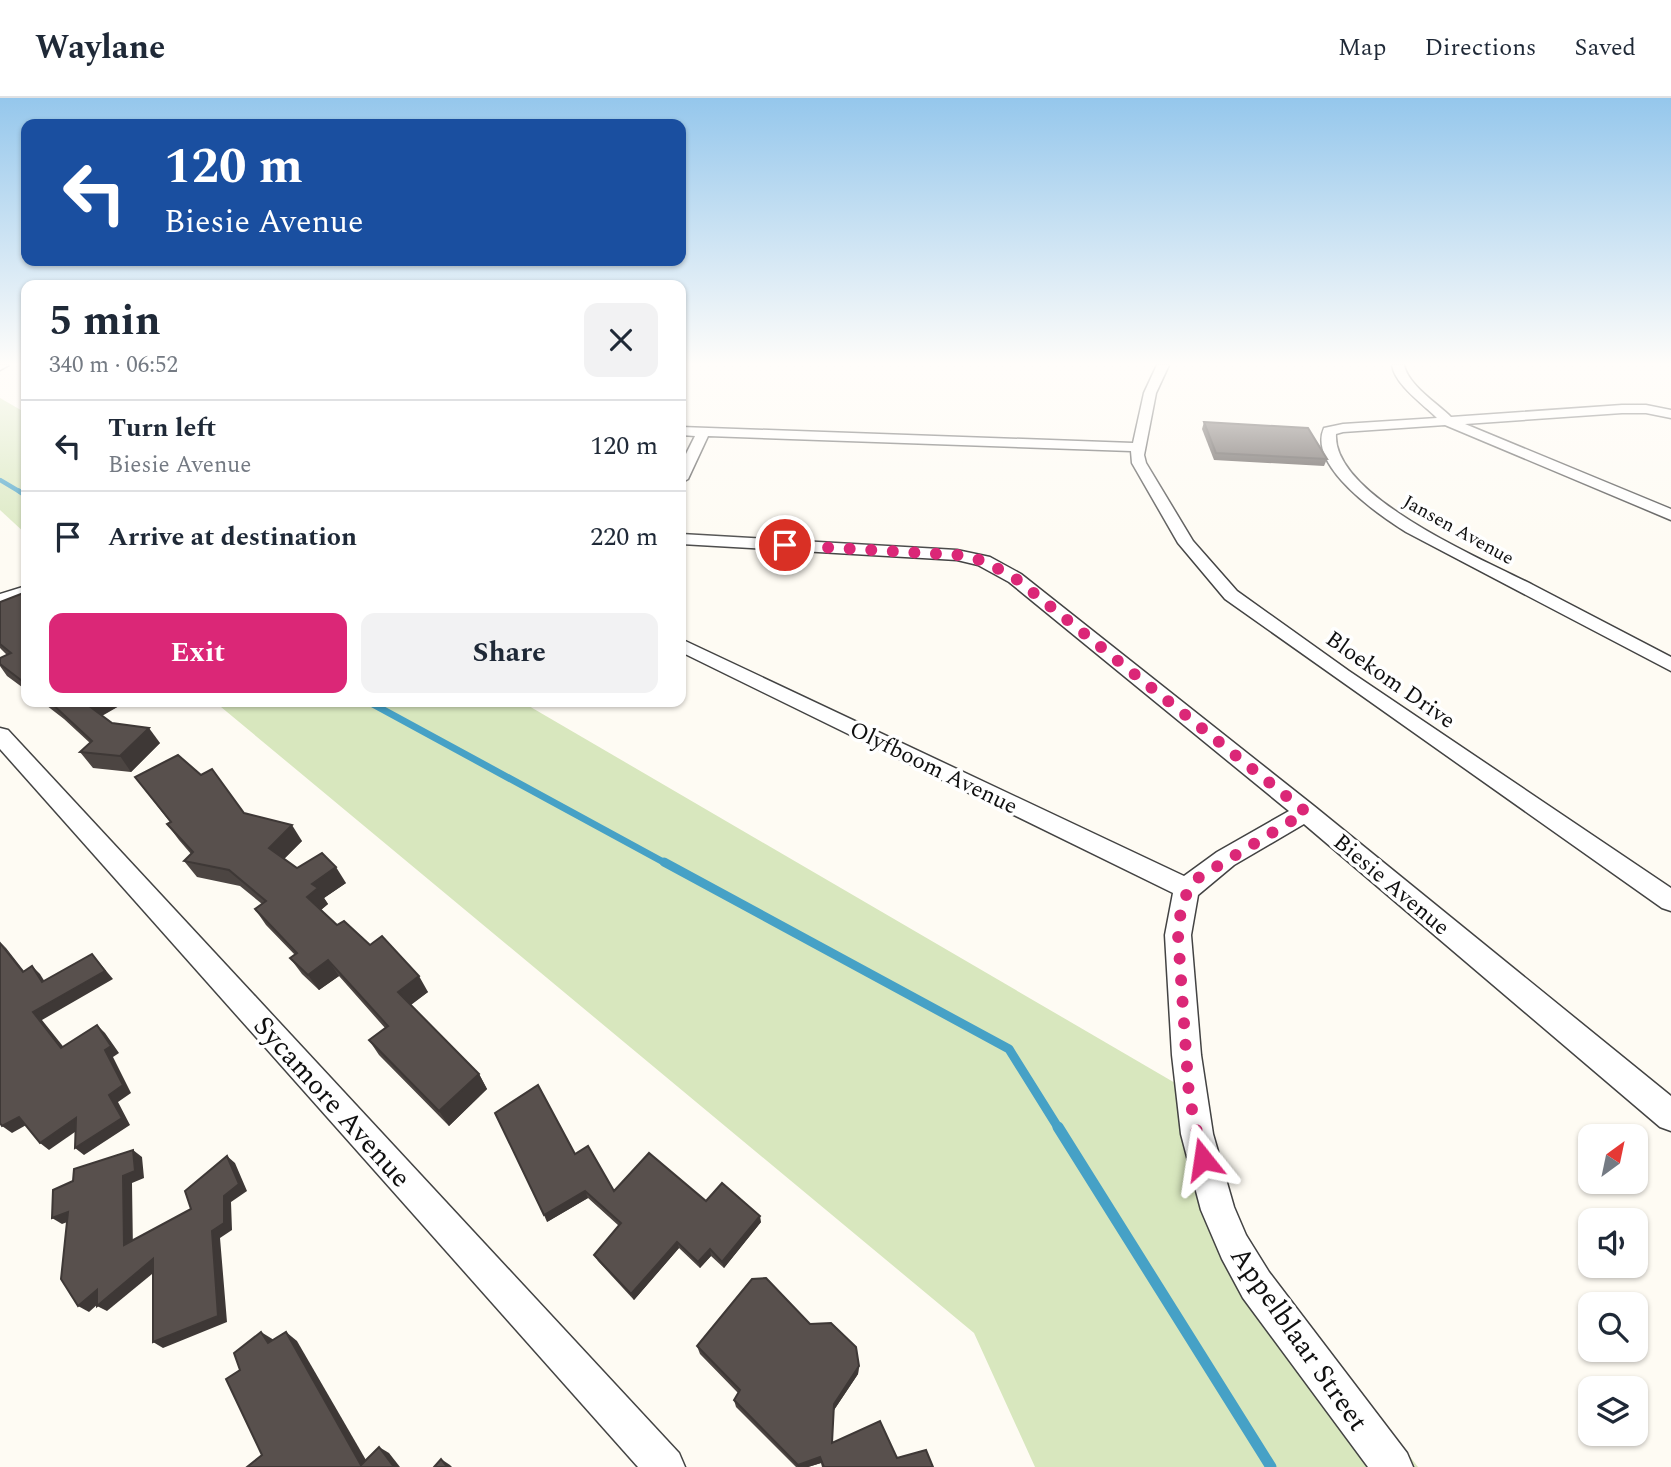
<!DOCTYPE html>
<meta charset="utf-8">
<style>
:root{--surface:#fff;--page:#f2f2f3;--text:#1f2937;--muted:#747a83;--line:#e0e1e3;--accent:#db2777}
body{margin:0;font-family:Spectral,serif;background:var(--page);color:var(--text);height:100vh;display:flex;flex-direction:column;font-size:26px;white-space:nowrap}
*{box-sizing:border-box;margin:0}
p{font-size:23px;color:var(--muted)}
.icon{flex:none;width:38px;height:38px;fill:none;stroke:currentColor;stroke-width:2;stroke-linecap:round;stroke-linejoin:round}
.map{position:relative;flex:1;overflow:hidden}
.details{position:absolute;left:21px;top:182px;width:665px;height:427px;display:flex;flex-direction:column;background:var(--surface);border-radius:14px;box-shadow:0 2px 5px #0004}
.details>*{flex:none}
.hud{position:absolute;left:21px;top:21px;width:665px;height:147px;border-radius:14px;box-shadow:0 2px 5px #0004;background:#1a4fa0;color:#fff;overflow:hidden}
.needle{width:46px;rotate:33deg}
.tools{position:absolute;left:1578px;top:1026px;display:grid;gap:14px}
.tools a{display:grid;place-items:center;width:70px;height:70px;border-radius:14px;background:var(--surface);box-shadow:0 2px 5px #0004;font-size:35px}
.pin{position:absolute;display:grid;place-items:center;width:60px;height:60px;color:#fff;margin:-30px;border:4px solid #fff;border-radius:50%;box-shadow:0 2px 7px #0007}
.me{position:absolute;width:77px;margin:-38px;rotate:345deg;stroke-linejoin:round;filter:drop-shadow(0 0 5px #0008)}
.turn{display:flex;align-items:center;gap:24px;height:147px;padding:0 28px;font-size:32px}
.turn .icon{width:91px;height:91px;stroke-width:2.5}
.turn b{display:block;font-size:49px;line-height:60px}
.round{display:grid;place-items:center;flex:none;width:74px;height:74px;border-radius:14px;background:var(--page)}
.overview{display:flex;align-items:center;justify-content:space-between;height:119px;padding:0 28px}
h1{font-size:42px;font-weight:700;line-height:52px}
.cta{display:flex;gap:14px;margin-top:auto;padding:14px 28px}
.cta a{flex:1;height:80px;border-radius:14px;background:var(--accent);color:#fff;font-size:28px;font-weight:700;line-height:80px;text-align:center}
.cta a+a{background:var(--page);color:var(--text)}
ul{padding:0;list-style:none}
li{display:flex;align-items:center;gap:21px;height:91px;padding:0 28px;border-top:2px solid var(--line)}
li div{flex:1}
li b{display:block;font-size:26px}
li em{font-style:normal}
header{display:flex;align-items:center;gap:42px;box-sizing:border-box;height:98px;padding:0 35px;background:var(--surface);border-bottom:2px solid var(--line)}
header strong{font-size:33px}
nav{display:flex;gap:38px;margin-inline-start:auto;font-size:24px}
.map>svg:first-child{display:block}
</style>
<header>
<strong>Waylane</strong>
<nav><a>Map</a><a>Directions</a><a>Saved</a></nav>
</header>
<div class="map">
<svg width="1671" height="1369" viewBox="0 0 1671 1369">
<rect width="100%" height="100%" fill="#fefbf3"/>
<g fill="#d8e7be">
<path d="M0,300L26,315V436L0,412Z"/>
<path d="M215,604H522L1194,996L1247,1147L1418,1369H1035L974,1235Z"/>
</g>
<g fill="none" stroke-linecap="round" stroke-linejoin="round">
<path stroke="#46a1c6" stroke-width="4.5" d="M0,382L22,395"/>
<path stroke="#46a1c6" stroke-width="5" d="M19,393L26,398"/>
<path stroke="#46a1c6" stroke-width="7" d="M369,604L667,766"/>
<path stroke="#46a1c6" stroke-width="9" d="M664,764L1009,951L1059,1031"/>
<path stroke="#46a1c6" stroke-width="11" d="M1058,1029L1271,1369"/>
<g stroke="#434343" stroke-width="3">
<g id="minor">
<path d="M0,267H9L0,272Z"/>
<path d="M1157,267H1169L1156,295L1144,357L1146,365L1193,443L1237,493L1349,573L1671,790V813L1662,810L1225,501L1178,445L1132,365L1131,353L708,338L688,381L681,385V366L695,338L681,337V329L1133,345L1144,295Z"/>
<path d="M1392,267H1404C1408,287 1437,305 1451,319L1622,307H1646L1671,312V320L1646,315H1622L1465,326L1671,411V422L1445,327L1343,334L1336,336C1332,398 1484,462 1533,487C1579,511 1625,535 1671,559V573L1406,434C1379,417 1307,368 1324,330L1343,326L1437,320C1423,306 1395,287 1392,267Z"/>
<path d="M681,436L957,452L990,459L1021,476L1314,708L1671,998V1033L1660,1029L1304,726L1234,767L1198,797L1191,837L1201,957L1213,1036L1234,1109L1246,1137L1269,1174L1407,1355L1413,1369H1368L1243,1200L1222,1161L1201,1112L1181,1036L1172,957L1165,837L1173,795L681,554V541L1184,778L1217,754L1289,713L1009,484L978,467L957,462L681,446Z"/>
<path d="M26,488V499L0,507V496Z"/>
<path d="M0,630L8,632L679,1355L685,1369H638L0,651Z"/>
</g>
</g>
<use href="#minor" fill="#fff" fill-rule="evenodd"/>
</g>
<g fill="#4c4542">
<path d="M1204,324L1327,361L1324,368L1214,362L1202,331Z"/>
<path d="M26,494V592L7,578L0,568V560L7,557L0,550V504Z"/>
<path d="M42,604H126L102,618L112,625L160,645L131,674L93,670L80,654L90,645L64,621Z"/>
<path d="M135,679L244,715L302,743L284,761L297,770L346,785L324,800L328,806L321,812L337,827L370,847L428,894L410,907L479,976L487,991L449,1028L379,957L369,942L385,930L339,878L319,892L302,876L290,860L295,857L266,827L255,811L262,806L240,788L197,779L184,763L191,756L179,742L167,726L170,724Z"/>
<path d="M575,1056L614,1093L706,1103L761,1124L724,1170L711,1158L700,1170L679,1150L634,1202L598,1163L594,1157L619,1128L588,1100L547,1124Z"/>
<path d="M810,1226L859,1268L858,1276L834,1312L832,1344L933,1369H822L821,1365L808,1369H796L736,1309L734,1302L738,1295L700,1256L697,1248Z"/>
</g>
<g fill="#3e3836">
<path d="M86,604H126L97,620L85,605Z"/>
<path d="M149,630L160,645L131,674L120,658Z"/>
<path d="M292,727L302,743L279,766L269,750Z"/>
<path d="M336,769L346,785L324,800L328,806L317,815L307,799L312,786Z"/>
<path d="M0,844L6,850L31,882L23,874Z"/>
<path d="M92,856L113,881L42,922L70,957L61,950L33,914Z"/>
<path d="M328,862L339,878L319,892L308,877Z"/>
<path d="M32,868L40,876L50,892L42,884Z"/>
<path d="M419,878L428,894L407,910L398,894Z"/>
<path d="M97,927L105,935L119,955L113,959L131,995L118,1004L130,1027L84,1057L75,1050L109,997L105,952Z"/>
<path d="M479,976L487,991L449,1028L439,1013Z"/>
<path d="M19,1019L28,1026L12,1035L2,1028Z"/>
<path d="M76,1020L85,1027L49,1052L40,1045Z"/>
<path d="M133,1052L142,1059L144,1080L132,1085L133,1154L124,1147L123,1078Z"/>
<path d="M227,1058L235,1065L247,1093L231,1104L232,1132L220,1140L227,1224L163,1250L153,1244L212,1133L224,1098Z"/>
<path d="M585,1093L588,1100L547,1124L544,1117Z"/>
<path d="M68,1114L78,1120L62,1126L52,1120Z"/>
<path d="M760,1118L761,1124L724,1170L722,1164Z"/>
<path d="M677,1144L679,1150L634,1202L631,1196Z"/>
<path d="M710,1151L711,1158L700,1170L698,1164Z"/>
<path d="M153,1161L163,1167L107,1213L97,1208Z"/>
<path d="M97,1192L107,1198L89,1214L78,1208Z"/>
<path d="M261,1234L274,1242L268,1245Z"/>
<path d="M286,1234L297,1243L370,1369L361,1367Z"/>
<path d="M859,1268L858,1276L834,1312V1306Z"/>
<path d="M379,1349L389,1355L400,1369H394Z"/>
<path d="M820,1359L821,1365L808,1369H798V1367Z"/>
<path d="M441,1361L450,1367L452,1369H447Z"/>
</g>
<g fill="#58504d" stroke="#3e3836" stroke-width="2">
<path d="M1204,324L1308,330L1327,361L1216,355Z"/>
<path d="M26,494V529L24,530L26,531V586L0,566V560L11,555L0,546V504Z"/>
<path d="M50,604H86L85,605L112,625L149,630L120,658L80,654L92,643Z"/>
<path d="M178,657L201,677L212,671L244,715L292,727L269,750L297,770L322,755L336,769L312,786L318,790L307,799L337,827L344,823L370,847L382,838L419,878L398,894L479,976L439,1013L369,942L388,928L328,862L308,877L290,860L297,855L255,811L266,803L229,772L184,763L193,754L167,726L171,724L135,679Z"/>
<path d="M0,845L23,874L32,868L42,884L92,856L105,873L33,914L61,950L97,927L111,948L105,952L123,987L109,997L122,1020L75,1050L76,1020L40,1045L19,1019L2,1028L0,1025Z"/>
<path d="M538,987L575,1056L588,1048L614,1093L649,1055L706,1103L722,1085L760,1118L722,1164L710,1151L698,1164L677,1144L631,1196L594,1157L621,1125L585,1093L544,1117L495,1015Z"/>
<path d="M133,1052L135,1073L123,1078L124,1147L191,1111L185,1093L227,1058L239,1086L224,1098V1125L212,1133L218,1218L153,1244V1161L97,1208V1192L78,1208L61,1181L68,1114L52,1120L53,1092L73,1083L74,1071Z"/>
<path d="M766,1180L810,1226L831,1225L856,1249L859,1268L834,1306L832,1345L880,1323L897,1360L926,1352L933,1369H824L820,1359L798,1367L734,1302L740,1292L697,1248L752,1181Z"/>
<path d="M261,1234L268,1245L286,1234L361,1367L379,1349L394,1369H247L262,1357L226,1281L240,1272L234,1255Z"/>
<path d="M441,1361L447,1369H434Z"/>
</g>
<linearGradient id="sky" x2="0" y2="1"><stop stop-color="#95c7ec"/><stop offset="0.58" stop-color="#fffdfa"/><stop offset="1" stop-color="#fffdfa" stop-opacity="0"/></linearGradient>
<rect width="1671" height="459" fill="url(#sky)"/>
<g fill="none" stroke-linecap="round" stroke-linejoin="round">
<path stroke="#db2777" stroke-width="12" stroke-dasharray="0 21.6" d="M785,447L957,457L984,463L1015,480L1306,714L1198,780C1182,796 1180,815 1178,837L1189,998L1203,1061"/>
</g>
<g text-anchor="middle" stroke-width="7" stroke-linejoin="round" paint-order="stroke">
<g font-size="19" fill="#101010" stroke="#fff">
<text transform="translate(1459 431) rotate(29)" y="7">Jansen Avenue</text>
</g>
<g font-size="23" fill="#101010" stroke="#fff">
<text transform="translate(1391 581) rotate(35)" y="8">Bloekom Drive</text>
<text transform="translate(934 669) rotate(26)" y="8">Olyfboom Avenue</text>
<text transform="translate(1392 786) rotate(40)" y="8">Biesie Avenue</text>
</g>
<g font-size="28" fill="#101010" stroke="#fff">
<text transform="translate(333 1003) rotate(48)" y="10">Sycamore Avenue</text>
<text transform="translate(1300 1240) rotate(55)" y="10">Appelblaar Street</text>
</g>
</g>
</svg>
<div class="tools">
<a><svg class="needle" viewBox="-14 -14 28 28"><path d="M0-13l5 13h-10z" fill="#e53935"/><path d="M0 13l5-13h-10z" fill="#747a83"/></svg></a>
<a><svg class="icon" aria-label="sound" viewBox="0 0 24 24"><path d="M4 9h4l5-4v14l-5-4H4zM17 9q2 3 0 6"/></svg></a>
<a><svg class="icon" aria-label="search" viewBox="0 0 24 24"><circle cx="10" cy="10" r="6"/><path d="M15 15l6 6"/></svg></a>
<a><svg class="icon" aria-label="layers" viewBox="0 0 24 24"><path d="M12 4l9 5-9 5-9-5zM3 14l9 5 9-5"/></svg></a>
</div>
<div class="pin" style="left:785px;top:447px;background:#d93025"><svg class="icon" aria-label="arrive" viewBox="0 0 24 24"><path d="M6 21V4h12l-3 4 3 4H6"/></svg></div>
<svg class="me" style="left:1203px;top:1061px" viewBox="-20 -20 40 40"><path d="M0-17L14 15 0 8-14 15z" fill="#db2777" stroke="#fff" stroke-width="4"/></svg>
<div class="hud">
<div class="turn"><svg class="icon" aria-label="left" viewBox="0 0 24 24"><path d="M17 20v-9H6M10 6l-5 5 5 5"/></svg><div><b>120 m</b>Biesie Avenue</div></div>
</div>
<section class="details">
<div class="overview"><div><h1>5 min</h1><p>340 m · 06:52</p></div><a class="round"><svg class="icon" aria-label="close" viewBox="0 0 24 24"><path d="M6 6l12 12M18 6L6 18"/></svg></a></div>
<ul>
<li><svg class="icon" aria-label="left" viewBox="0 0 24 24"><path d="M17 20v-9H6M10 6l-5 5 5 5"/></svg><div><b>Turn left</b><p>Biesie Avenue</p></div><em>120 m</em></li>
<li><svg class="icon" aria-label="arrive" viewBox="0 0 24 24"><path d="M6 21V4h12l-3 4 3 4H6"/></svg><div><b>Arrive at destination</b></div><em>220 m</em></li>
</ul>
<div class="cta"><a>Exit</a><a>Share</a></div>
</section>
</div>
